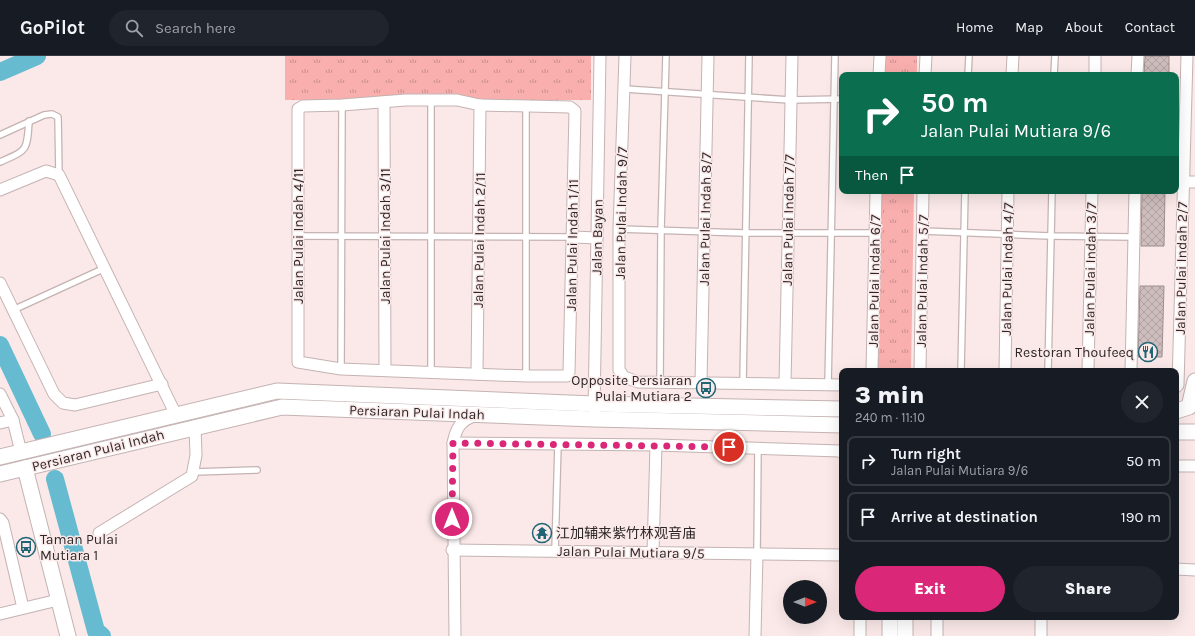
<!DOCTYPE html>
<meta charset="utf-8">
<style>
:root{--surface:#171b24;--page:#20242c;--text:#f1f3f6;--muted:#9ea1a6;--line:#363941;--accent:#db2777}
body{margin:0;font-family:Karla,"Noto Sans SC",sans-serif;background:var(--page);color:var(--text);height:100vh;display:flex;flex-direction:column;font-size:15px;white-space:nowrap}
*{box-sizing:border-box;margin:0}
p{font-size:13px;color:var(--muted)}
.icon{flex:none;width:22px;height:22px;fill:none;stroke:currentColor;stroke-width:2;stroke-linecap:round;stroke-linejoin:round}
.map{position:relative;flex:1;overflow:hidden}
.sheet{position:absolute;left:839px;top:312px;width:340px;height:252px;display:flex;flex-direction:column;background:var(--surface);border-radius:8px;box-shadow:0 4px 16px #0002}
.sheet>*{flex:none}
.banner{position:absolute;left:839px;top:16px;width:340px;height:122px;border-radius:8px;box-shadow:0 4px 16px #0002;background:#0b6e4f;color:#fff;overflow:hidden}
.needle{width:26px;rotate:90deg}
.fabs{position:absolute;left:783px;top:524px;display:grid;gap:8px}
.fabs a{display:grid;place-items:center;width:44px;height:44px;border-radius:50%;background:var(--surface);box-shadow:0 4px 16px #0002;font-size:20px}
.pin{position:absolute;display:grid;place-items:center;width:34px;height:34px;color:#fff;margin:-17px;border:2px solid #fff;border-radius:50%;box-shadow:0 1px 4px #0007}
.me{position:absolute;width:44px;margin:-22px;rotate:0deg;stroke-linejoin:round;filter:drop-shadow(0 0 3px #0008)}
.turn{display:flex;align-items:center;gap:14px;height:84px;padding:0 16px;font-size:18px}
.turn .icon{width:52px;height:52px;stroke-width:2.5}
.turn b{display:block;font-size:28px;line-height:34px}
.then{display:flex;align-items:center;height:38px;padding:0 16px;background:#0003;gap:8px;font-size:15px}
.round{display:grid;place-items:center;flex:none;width:42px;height:42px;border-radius:21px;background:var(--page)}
.headline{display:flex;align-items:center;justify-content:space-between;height:68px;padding:0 16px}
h1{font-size:24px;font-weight:800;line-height:30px}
.button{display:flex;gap:8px;margin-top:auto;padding:8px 16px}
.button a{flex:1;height:46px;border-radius:24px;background:var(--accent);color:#fff;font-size:16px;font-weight:800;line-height:46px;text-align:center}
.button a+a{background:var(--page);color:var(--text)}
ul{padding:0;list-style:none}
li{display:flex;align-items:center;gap:12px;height:50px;margin:0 8px 6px;padding:0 8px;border:2px solid var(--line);border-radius:8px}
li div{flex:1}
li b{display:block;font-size:15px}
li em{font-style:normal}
header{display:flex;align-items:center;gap:24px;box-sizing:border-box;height:56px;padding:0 20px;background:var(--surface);border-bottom:1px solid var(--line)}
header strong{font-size:19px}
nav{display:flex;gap:22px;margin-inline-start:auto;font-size:14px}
.search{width:280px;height:36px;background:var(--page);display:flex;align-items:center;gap:10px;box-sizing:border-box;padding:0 14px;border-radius:22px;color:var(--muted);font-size:15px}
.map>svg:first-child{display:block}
</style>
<header>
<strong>GoPilot</strong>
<div class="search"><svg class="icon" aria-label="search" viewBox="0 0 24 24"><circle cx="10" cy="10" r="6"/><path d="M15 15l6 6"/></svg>Search here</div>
<nav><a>Home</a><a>Map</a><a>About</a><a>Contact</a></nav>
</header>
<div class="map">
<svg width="1195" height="580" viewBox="0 0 1195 580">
<defs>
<pattern id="park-tufts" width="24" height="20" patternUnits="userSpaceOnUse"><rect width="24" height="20" fill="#f9afae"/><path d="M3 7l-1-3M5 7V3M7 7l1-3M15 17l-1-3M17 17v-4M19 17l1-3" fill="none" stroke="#ca8e8e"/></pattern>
<pattern id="building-cross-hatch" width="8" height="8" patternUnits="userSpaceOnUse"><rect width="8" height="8" fill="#cdbdbc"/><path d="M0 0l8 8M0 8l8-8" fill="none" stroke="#b0a2a2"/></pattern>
</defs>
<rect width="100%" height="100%" fill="#fbe9e9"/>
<g fill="url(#park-tufts)">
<rect x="285" y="0" width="306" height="44"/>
<path d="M886,0H917V19H885Z"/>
<path d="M882,135H914L911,315H878Z"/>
</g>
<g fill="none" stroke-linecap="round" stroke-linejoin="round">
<g stroke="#66bbd0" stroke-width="18">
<path d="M0,16L37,0"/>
<path d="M0,289L42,378"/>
<path d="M55,423L96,575L102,580"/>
</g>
</g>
<g fill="url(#building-cross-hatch)" stroke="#9e8e8e">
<path d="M1145,0H1169V19H1144Z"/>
<path d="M1142,135H1165L1164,190H1141Z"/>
<path d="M1140,230H1164L1162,301H1138Z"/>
</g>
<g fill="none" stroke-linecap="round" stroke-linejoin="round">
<g stroke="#c4b3b2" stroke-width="8">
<g id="lane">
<path d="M968,19L969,0"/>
<path d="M1054,19L1055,0"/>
<path d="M625,33L790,44L842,43"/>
<path d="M526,51V320"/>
<path d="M0,79L44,59L52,58L58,61L59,119"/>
<path d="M0,106C27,94 27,96 29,65"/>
<path d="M619,173L744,177H875"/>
<path d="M923,175L1051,180L1134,181"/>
<path d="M298,180L573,181"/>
<path d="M13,254L105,212"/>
<path d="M341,313L342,49"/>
<path d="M961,315L965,135"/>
<path d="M1048,315L1052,135"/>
<path d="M431,317V44"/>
<path d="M660,327L661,173L666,0"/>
<path d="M743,327L749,0"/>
<path d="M828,329L835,0"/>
<path d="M194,416L257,414"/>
<path d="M555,495L558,388"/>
<path d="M757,498L758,392"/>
</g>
</g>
<g stroke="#c4b3b2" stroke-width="13">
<g id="street">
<path d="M625,0L619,173V314L624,321L638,326L842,329"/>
<path d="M879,19L880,0"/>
<path d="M925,19L926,0"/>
<path d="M1012,19L1013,0"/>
<path d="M1095,19V0"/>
<path d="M1137,19L1138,0"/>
<path d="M406,44H457L480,49L570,51L575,55L569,316L567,320H526L341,313L298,306V53L303,50L342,49Z"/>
<path d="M384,46L385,314"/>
<path d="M1183,126H1195"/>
<path d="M0,134L46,115L59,119L176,359"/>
<path d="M573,181L597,182"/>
<path d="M0,227L54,338L63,347L75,349L162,328"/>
<path d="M872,315L876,135"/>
<path d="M920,315L923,135"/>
<path d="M1005,315L1008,135"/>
<path d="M1088,315L1092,135"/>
<path d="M1131,315L1135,135"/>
<path d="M477,318L480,49"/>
<path d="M701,326L708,0"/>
<path d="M785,328L792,0"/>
<path d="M1176,331L1178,329L1187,0"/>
<path d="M0,338L13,364L21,396"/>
<path d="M594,355L600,0"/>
<path d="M0,367L13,364"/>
<path d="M453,387L656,389L840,395L842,397"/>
<path d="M1176,410H1195"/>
<path d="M0,463L3,467L23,552"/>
<path d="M99,477L192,420L196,399L195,371"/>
<path d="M452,494L842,499"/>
<path d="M653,496L656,389"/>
<path d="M1176,513L1195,514"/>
<path d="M0,558L58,544"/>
<path d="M1041,561V580"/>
<path d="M455,580L453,387C456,373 460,364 475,360"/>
<path d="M755,580L757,498"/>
<path d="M860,580V561"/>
<path d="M937,580V561"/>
</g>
</g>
<g stroke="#c4b3b2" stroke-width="17">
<g id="secondary">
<path d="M1176,355L1189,351L1195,325"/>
<path d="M1176,376H1195"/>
<path d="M0,401L277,335L594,348L842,353"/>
<path d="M25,412L68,580"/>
<path d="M0,418L282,351L594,363L842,369"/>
<path d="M905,561V580"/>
<path d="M890,580V561"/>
</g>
</g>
<use href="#lane" stroke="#fff" stroke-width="5.5"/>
<use href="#street" stroke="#fff" stroke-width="11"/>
<use href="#secondary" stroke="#fff" stroke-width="15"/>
</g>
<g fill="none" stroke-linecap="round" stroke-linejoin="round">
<path stroke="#db2777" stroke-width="7" stroke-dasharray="0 12.6" d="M452,463L453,387L729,391"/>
</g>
<defs>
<g id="restaurant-ring" transform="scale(1)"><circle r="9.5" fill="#fbe9e9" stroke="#1f6575" stroke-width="1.5"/><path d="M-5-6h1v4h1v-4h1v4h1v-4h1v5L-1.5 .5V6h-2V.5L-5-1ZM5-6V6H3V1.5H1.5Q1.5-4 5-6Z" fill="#1f6575"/></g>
<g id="bus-ring" transform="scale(1)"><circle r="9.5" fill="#fbe9e9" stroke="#1f6575" stroke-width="1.5"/><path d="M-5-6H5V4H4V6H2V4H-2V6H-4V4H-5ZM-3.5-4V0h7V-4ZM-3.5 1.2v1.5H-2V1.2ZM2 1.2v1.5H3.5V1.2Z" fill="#1f6575"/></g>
<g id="temple-ring" transform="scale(1)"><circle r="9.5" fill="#fbe9e9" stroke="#1f6575" stroke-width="1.5"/><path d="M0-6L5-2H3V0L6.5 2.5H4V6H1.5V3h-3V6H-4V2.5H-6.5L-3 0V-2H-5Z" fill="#1f6575"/></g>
</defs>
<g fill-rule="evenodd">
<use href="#restaurant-ring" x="1148" y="296"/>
<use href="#bus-ring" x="706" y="332"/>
<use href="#temple-ring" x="542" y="477"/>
<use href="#bus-ring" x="26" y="491"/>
</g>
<g text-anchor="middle" stroke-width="3" stroke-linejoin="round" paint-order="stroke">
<g font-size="14" fill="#2e2727" stroke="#fbe9e9">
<text transform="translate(621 157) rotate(-89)" y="5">Jalan Pulai Indah 9/7</text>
<text transform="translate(705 163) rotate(-89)" y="5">Jalan Pulai Indah 8/7</text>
<text transform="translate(788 164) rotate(-89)" y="5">Jalan Pulai Indah 7/7</text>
<text transform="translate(298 180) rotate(-90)" y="5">Jalan Pulai Indah 4/11</text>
<text transform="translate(385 180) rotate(-90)" y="5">Jalan Pulai Indah 3/11</text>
<text transform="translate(597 181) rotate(-89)" y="5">Jalan Bayan</text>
<text transform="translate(479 184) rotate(-89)" y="5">Jalan Pulai Indah 2/11</text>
<text transform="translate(572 189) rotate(-89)" y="5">Jalan Pulai Indah 1/11</text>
<text transform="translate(1181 212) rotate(-89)" y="5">Jalan Pulai Indah 2/7</text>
<text transform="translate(1007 213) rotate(-89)" y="5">Jalan Pulai Indah 4/7</text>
<text transform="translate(1090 213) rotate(-89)" y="5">Jalan Pulai Indah 3/7</text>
<text transform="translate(874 225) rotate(-89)" y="5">Jalan Pulai Indah 6/7</text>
<text transform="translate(922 225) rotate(-89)" y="5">Jalan Pulai Indah 5/7</text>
<text transform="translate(417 356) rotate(2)" y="5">Persiaran Pulai Indah</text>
<text transform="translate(98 394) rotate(-14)" y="5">Persiaran Pulai Indah</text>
<text transform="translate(631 496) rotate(1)" y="5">Jalan Pulai Mutiara 9/5</text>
</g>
<g font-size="14" fill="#2e2727" stroke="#fbe9e9" text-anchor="end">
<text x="1134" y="301">Restoran Thoufeeq</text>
<text x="692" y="329">Opposite Persiaran<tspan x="692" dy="16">Pulai Mutiara 2</tspan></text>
<text x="556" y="482" text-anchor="start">江加辅来紫竹林观音庙</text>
<text x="40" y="488" text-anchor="start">Taman Pulai<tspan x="40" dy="16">Mutiara 1</tspan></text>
</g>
</g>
</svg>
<div class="fabs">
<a><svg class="needle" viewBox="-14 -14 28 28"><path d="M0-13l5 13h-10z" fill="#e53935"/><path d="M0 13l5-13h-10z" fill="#9ea1a6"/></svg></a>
</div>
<div class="pin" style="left:729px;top:391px;background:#d93025"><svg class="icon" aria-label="arrive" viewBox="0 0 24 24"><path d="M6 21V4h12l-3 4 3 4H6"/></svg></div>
<svg class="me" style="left:452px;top:463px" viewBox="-20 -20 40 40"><circle r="17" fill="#db2777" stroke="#fff" stroke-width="3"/><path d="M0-11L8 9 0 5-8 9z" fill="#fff"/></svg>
<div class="banner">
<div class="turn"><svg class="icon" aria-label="right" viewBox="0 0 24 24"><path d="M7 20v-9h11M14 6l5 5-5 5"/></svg><div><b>50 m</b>Jalan Pulai Mutiara 9/6</div></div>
<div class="then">Then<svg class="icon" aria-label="arrive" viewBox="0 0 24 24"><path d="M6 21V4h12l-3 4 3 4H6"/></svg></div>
</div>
<section class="sheet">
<div class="headline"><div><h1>3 min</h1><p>240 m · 11:10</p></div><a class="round"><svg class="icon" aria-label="close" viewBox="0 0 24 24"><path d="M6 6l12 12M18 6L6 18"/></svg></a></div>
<ul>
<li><svg class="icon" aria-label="right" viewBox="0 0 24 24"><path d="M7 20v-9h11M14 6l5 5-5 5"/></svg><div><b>Turn right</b><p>Jalan Pulai Mutiara 9/6</p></div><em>50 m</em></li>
<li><svg class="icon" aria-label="arrive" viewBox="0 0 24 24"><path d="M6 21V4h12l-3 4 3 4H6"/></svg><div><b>Arrive at destination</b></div><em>190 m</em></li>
</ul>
<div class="button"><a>Exit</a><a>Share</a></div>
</section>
</div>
